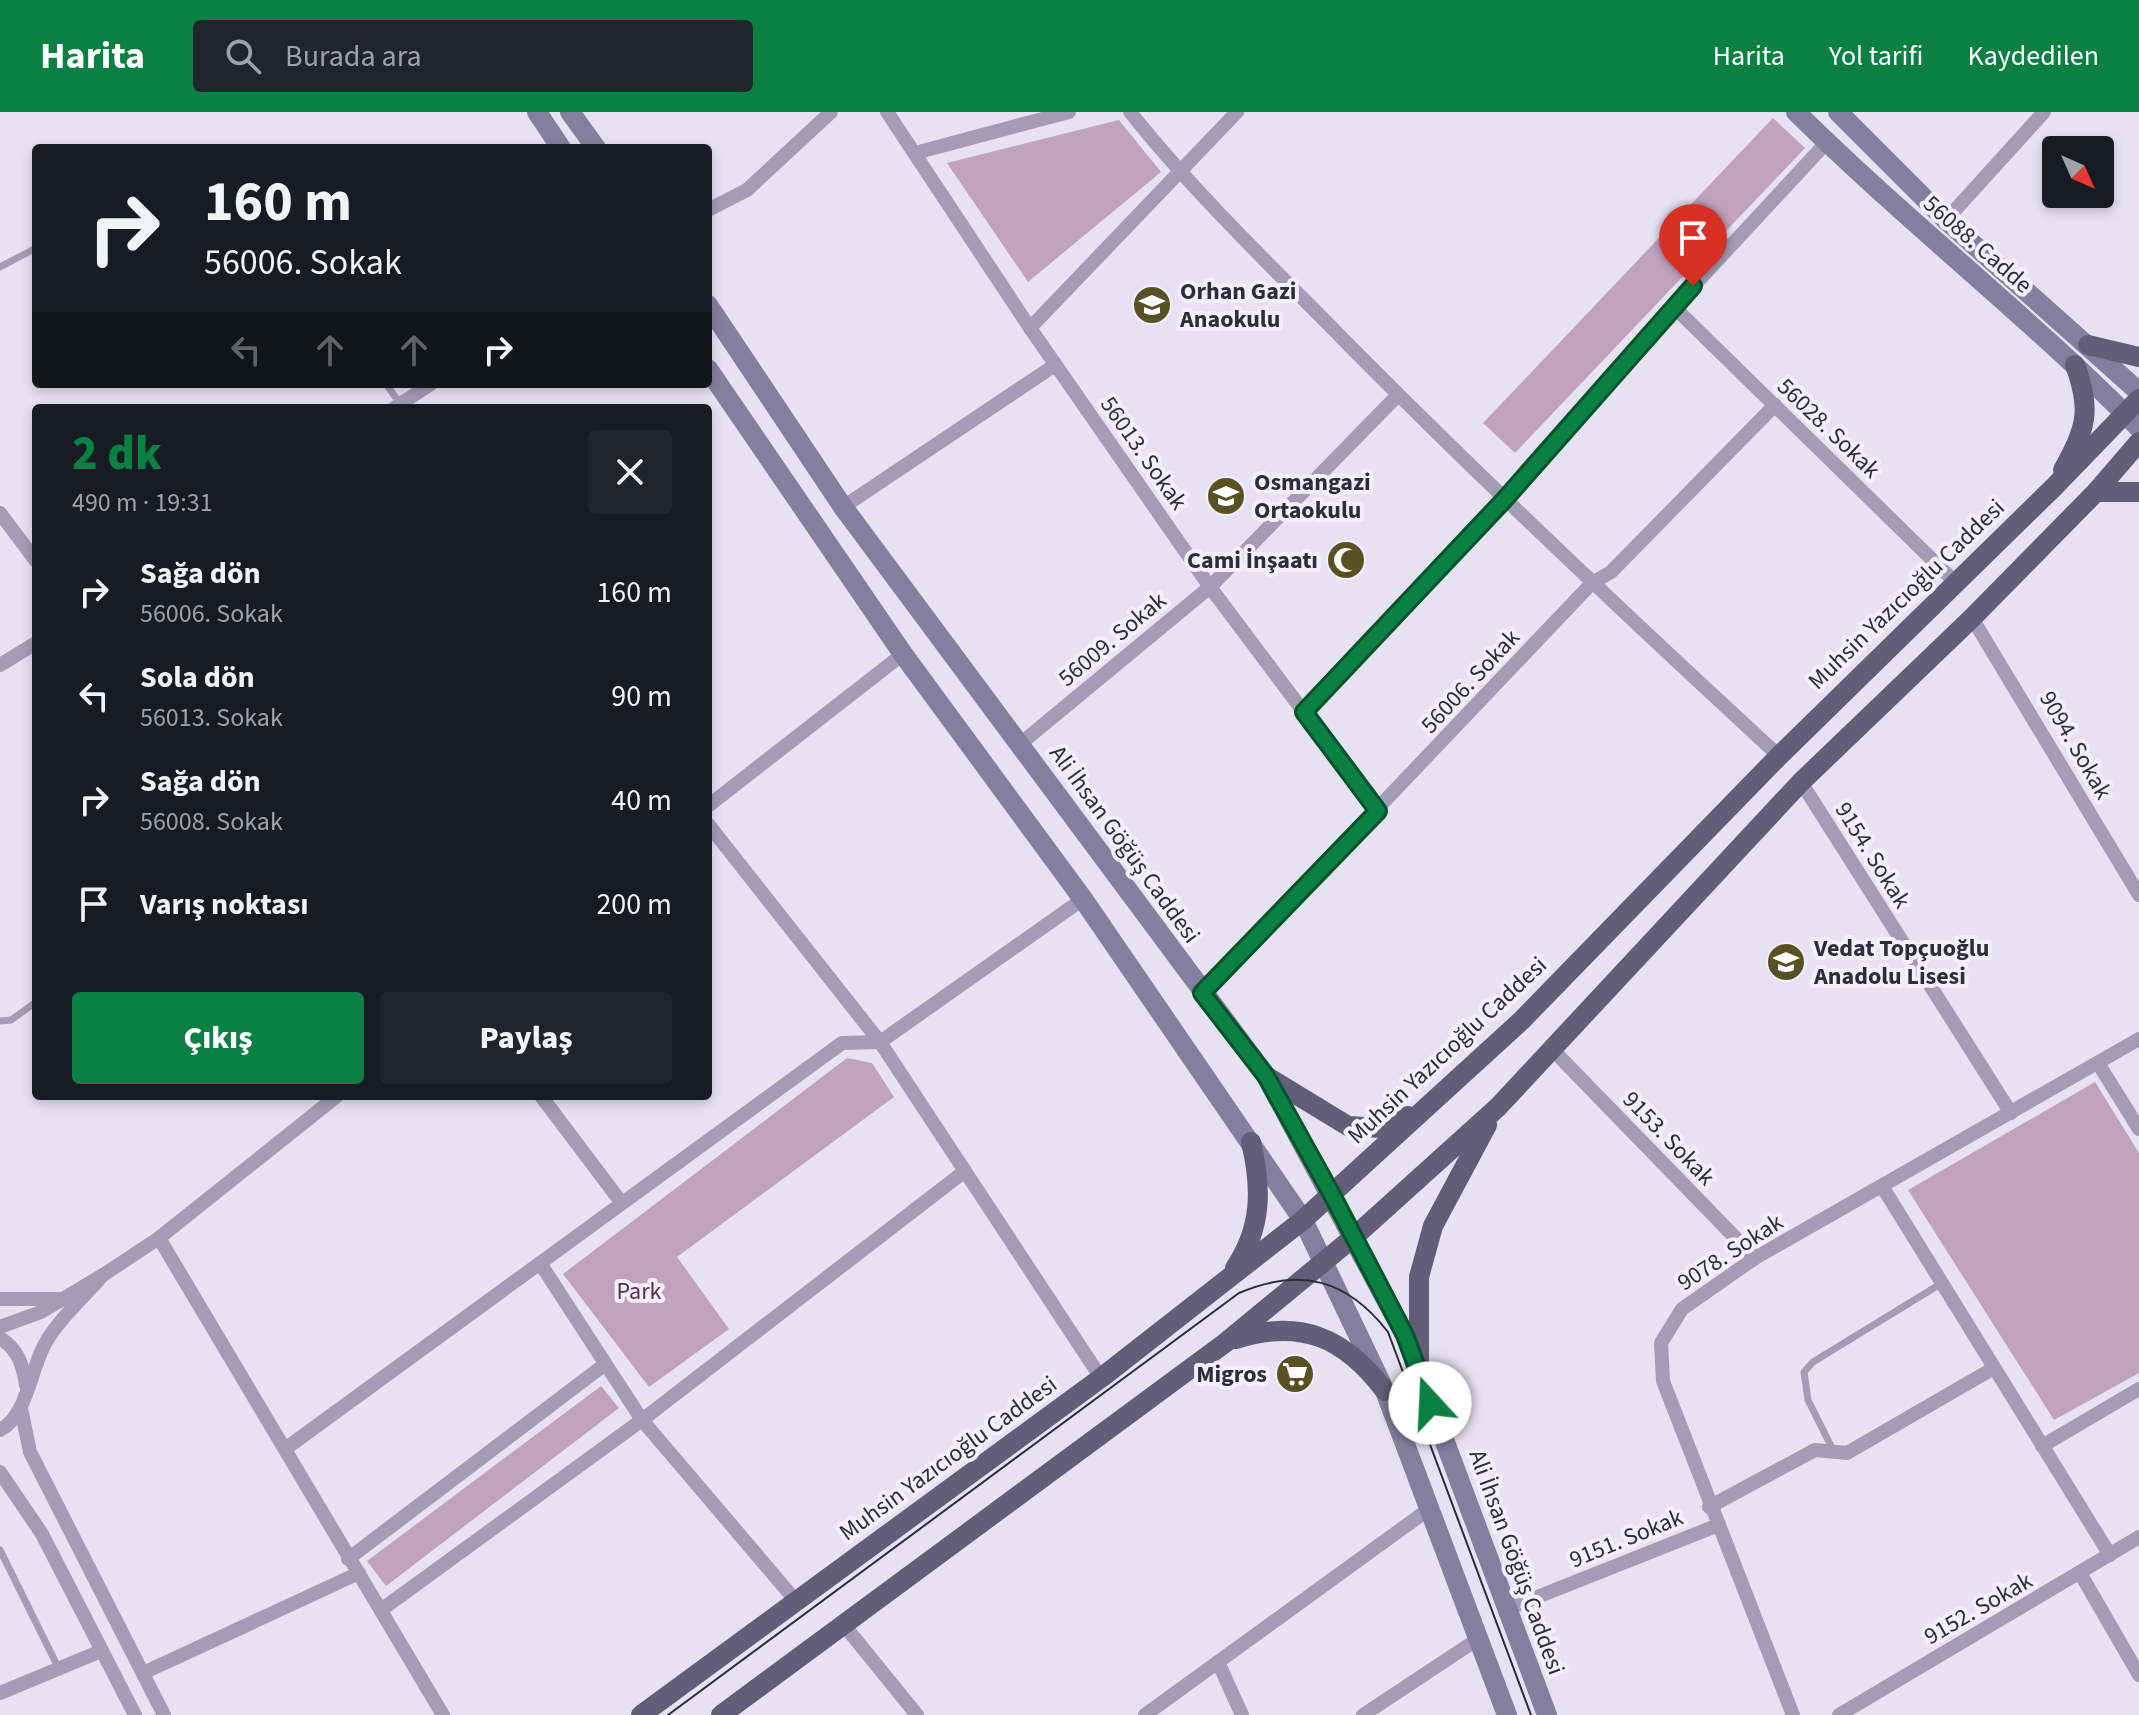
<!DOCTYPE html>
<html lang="tr">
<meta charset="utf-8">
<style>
:root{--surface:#171b24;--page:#20242c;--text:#f1f3f6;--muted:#9ea1a6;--accent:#0b8043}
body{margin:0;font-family:"Source Sans 3",sans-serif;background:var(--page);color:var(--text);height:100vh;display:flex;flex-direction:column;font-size:30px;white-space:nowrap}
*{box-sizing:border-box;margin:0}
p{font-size:26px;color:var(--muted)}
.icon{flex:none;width:44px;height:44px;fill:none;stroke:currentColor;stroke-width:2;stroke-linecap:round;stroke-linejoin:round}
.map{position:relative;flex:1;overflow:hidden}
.drawer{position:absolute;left:32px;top:292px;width:680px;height:696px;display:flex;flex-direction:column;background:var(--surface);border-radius:8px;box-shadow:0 4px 12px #0003}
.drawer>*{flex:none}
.guide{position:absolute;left:32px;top:32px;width:680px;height:244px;border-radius:8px;box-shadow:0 4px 12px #0003;background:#171b24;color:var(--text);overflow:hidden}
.needle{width:52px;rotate:135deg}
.buttons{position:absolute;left:2042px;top:24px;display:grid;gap:16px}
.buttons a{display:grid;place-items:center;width:72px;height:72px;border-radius:8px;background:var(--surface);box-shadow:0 4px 12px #0003;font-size:40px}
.pin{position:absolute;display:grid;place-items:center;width:68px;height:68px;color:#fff;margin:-82px -34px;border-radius:50% 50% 50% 0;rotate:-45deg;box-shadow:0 0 8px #0007}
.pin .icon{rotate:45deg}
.me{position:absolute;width:88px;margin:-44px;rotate:340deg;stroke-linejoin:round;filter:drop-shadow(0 0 6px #0008)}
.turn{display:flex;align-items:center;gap:28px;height:168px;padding:0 40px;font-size:36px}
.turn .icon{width:104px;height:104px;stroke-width:2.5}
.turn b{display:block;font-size:56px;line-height:68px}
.lanes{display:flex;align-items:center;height:76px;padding:0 40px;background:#0003;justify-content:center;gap:40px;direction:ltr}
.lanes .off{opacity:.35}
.round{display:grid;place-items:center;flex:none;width:84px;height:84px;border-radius:8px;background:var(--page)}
.headline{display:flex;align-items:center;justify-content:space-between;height:136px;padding:0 40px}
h1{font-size:48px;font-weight:800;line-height:60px;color:var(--accent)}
.primary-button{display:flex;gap:16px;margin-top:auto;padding:16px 40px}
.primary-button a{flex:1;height:92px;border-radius:8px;background:var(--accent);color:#fff;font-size:32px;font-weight:800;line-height:92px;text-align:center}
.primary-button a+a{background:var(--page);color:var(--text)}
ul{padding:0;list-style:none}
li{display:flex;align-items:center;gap:24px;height:104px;padding:0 40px}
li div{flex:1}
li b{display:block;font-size:30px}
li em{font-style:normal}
header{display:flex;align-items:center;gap:48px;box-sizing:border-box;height:112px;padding:0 40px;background:var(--accent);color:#fff}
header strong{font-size:38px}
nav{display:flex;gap:44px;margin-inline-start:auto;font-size:28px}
.search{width:560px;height:72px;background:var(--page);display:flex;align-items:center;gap:20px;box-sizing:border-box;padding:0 28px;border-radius:8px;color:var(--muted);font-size:30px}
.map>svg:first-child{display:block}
</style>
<header>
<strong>Harita</strong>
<div class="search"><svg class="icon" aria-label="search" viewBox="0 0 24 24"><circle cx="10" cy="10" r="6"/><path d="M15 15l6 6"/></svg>Burada ara</div>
<nav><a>Harita</a><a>Yol tarifi</a><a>Kaydedilen</a></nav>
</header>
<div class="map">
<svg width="2139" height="1603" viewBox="0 0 2139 1603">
<rect width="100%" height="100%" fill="#e7e2f2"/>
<g fill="#c1a2bd">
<path d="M1773,6L1805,36L1515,341L1483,311Z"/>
<path d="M1119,8L1161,60L1028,170L947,51Z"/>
<path d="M847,946L872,951L894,985L677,1145L729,1217L649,1275L563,1162Z"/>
<path d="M2095,970L2139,1041V1261L2054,1308L1908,1078Z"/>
<path d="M601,1274L619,1296L386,1474L367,1449Z"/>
</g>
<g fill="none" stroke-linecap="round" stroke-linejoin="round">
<g stroke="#a29cb6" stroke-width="7">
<path d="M0,155L36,136"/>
<path d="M386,272L401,293"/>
<path d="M0,909L11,908L36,890"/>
<path d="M1833,1338L1808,1288L1804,1260L1813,1250L1942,1171"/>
<path d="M0,1438L59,1557"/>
</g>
<g stroke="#a29cb6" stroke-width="14">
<path d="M887,0L1030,216L1210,475L1378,699"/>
<path d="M1130,0C1193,79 1266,149 1337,221C1480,366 1629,506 1779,644"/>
<path d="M915,41L1069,0"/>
<path d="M708,98L747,78L831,0"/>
<path d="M1946,108L2044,0"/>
<path d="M1674,195L1954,469"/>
<path d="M1030,216L1237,0"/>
<path d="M394,296L431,272"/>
<path d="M843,395L1055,253"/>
<path d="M0,401L36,449"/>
<path d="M1972,506L2139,783"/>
<path d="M0,553L36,531"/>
<path d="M1304,600L1505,387L1674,195L1827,30"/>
<path d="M1020,632L1210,475L1398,283"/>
<path d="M1801,670L2011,1001"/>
<path d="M708,694L903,542"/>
<path d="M708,712L880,930L1101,1266"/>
<path d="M1202,881L1592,471L1611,460L1775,293"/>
<path d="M1551,936L1755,1146"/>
<path d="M2098,951L2139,1017"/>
<path d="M337,984L159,1126L443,1603"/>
<path d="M541,984L621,1090"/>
<path d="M1882,1074L2110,1443"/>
<path d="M540,1151L642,1308L796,1489"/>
<path d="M103,1163L159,1126"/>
<path d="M0,1187H58"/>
<path d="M0,1215L41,1200L103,1163C84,1185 60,1206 46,1230C30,1257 28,1303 0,1318"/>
<path d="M0,1226C18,1237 23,1253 26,1273"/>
<path d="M21,1296L30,1340L164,1603"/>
<path d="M2042,1334L2139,1277"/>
<path d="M285,1337L842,931L880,930L1083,787"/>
<path d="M0,1360L42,1422L135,1603"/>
<path d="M1709,1395L1815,1338L1847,1341L1994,1256"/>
<path d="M348,1447L604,1253"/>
<path d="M2080,1461L2139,1563"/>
<path d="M1507,1497L1716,1414"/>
<path d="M381,1498L642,1308L965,1059"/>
<path d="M844,1513L917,1603"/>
<path d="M1218,1550L1242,1603"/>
<path d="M143,1561L359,1461"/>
<path d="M0,1581L101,1539"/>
<path d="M1145,1603L1429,1397"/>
<path d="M1363,1603L1478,1527"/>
<path d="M1793,1603L1663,1269L1661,1231L1682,1197L1755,1146L2139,927"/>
<path d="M1839,1603L2139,1425"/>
</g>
<g stroke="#847f9e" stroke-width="20">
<path d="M537,0L561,36"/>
<path d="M570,0L596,36"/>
<path d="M1796,0C1907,110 2030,205 2139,316"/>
<path d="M1838,0L1946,108L2139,280"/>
<path d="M708,193L843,395L1266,964L1405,1223L1547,1603"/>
<path d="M708,257L903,542L1083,787L1303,1108L1385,1279L1507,1603"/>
</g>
<g stroke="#625e7a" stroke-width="20">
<path d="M2088,233L2139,245"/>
<path d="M2063,358C2086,316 2092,299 2075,253"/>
<path d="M2096,380H2139"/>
<path d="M1266,964L1348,1014L1381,1016L1408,1004"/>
<path d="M1235,1156C1262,1116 1262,1076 1251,1030"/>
<path d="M1236,1227C1301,1206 1345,1226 1385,1279"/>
<path d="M1419,1262V1165L1433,1114L1487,1013"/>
<path d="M641,1603L1101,1266L1303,1108L1522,908L1779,644L2054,375L2139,287"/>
<path d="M721,1603L1225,1231L1355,1124L1498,995L1801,670L1972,506L2096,380L2139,330"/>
</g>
<path stroke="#2d2c39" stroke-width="2" d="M668,1603L1239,1181C1300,1155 1347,1167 1388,1220L1531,1603"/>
</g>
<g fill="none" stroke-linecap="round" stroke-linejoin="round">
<g stroke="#07532c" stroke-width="20">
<path id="route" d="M1430,1291L1405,1223L1331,1081L1266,964L1202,881L1378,699L1304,600L1505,387L1693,174"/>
</g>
<use href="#route" stroke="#0b8043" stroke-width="14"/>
</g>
<defs>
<g id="school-disc" transform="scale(2)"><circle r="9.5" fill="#595124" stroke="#f2eefa"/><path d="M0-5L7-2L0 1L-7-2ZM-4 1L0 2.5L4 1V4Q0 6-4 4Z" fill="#fff"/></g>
<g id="mosque-disc" transform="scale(2)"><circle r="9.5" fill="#595124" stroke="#f2eefa"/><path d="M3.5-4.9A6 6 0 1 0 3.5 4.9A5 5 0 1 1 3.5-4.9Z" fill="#fff"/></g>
<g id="supermarket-disc" transform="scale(2)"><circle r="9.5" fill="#595124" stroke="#f2eefa"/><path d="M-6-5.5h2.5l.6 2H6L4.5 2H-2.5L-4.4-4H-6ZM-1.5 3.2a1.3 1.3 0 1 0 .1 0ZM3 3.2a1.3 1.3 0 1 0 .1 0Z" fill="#fff"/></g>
</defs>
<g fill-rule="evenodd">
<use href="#school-disc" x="1152" y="193"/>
<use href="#school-disc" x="1226" y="384"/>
<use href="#mosque-disc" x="1346" y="448"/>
<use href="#school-disc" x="1786" y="850"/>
<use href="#supermarket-disc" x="1295" y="1262"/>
</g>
<g text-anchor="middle" stroke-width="8" stroke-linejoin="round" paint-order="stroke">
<g font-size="24" fill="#2d2c39" stroke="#f2eefa">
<text transform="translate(1978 132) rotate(41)" y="8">56088. Cadde</text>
<text transform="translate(1829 316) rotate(44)" y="8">56028. Sokak</text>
<text transform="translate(1144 341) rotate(55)" y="8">56013. Sokak</text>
<text transform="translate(1906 482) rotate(-44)" y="8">Muhsin Yazıcıoğlu Caddesi</text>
<text transform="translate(1112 527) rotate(-40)" y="8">56009. Sokak</text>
<text transform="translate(1470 569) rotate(-47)" y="8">56006. Sokak</text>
<text transform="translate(2076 633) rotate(60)" y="8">9094. Sokak</text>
<text transform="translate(1125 732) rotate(54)" y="8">Ali İhsan Göğüş Caddesi</text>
<text transform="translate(1873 743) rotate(58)" y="8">9154. Sokak</text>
<text transform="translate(1447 938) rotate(-43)" y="8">Muhsin Yazıcıoğlu Caddesi</text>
<text transform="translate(1669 1026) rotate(46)" y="8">9153. Sokak</text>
<text transform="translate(1730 1140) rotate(-33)" y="8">9078. Sokak</text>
<text transform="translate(948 1346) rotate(-36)" y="8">Muhsin Yazıcıoğlu Caddesi</text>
<text transform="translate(1626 1426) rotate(-22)" y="8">9151. Sokak</text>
<text transform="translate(1517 1450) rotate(70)" y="8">Ali İhsan Göğüş Caddesi</text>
<text transform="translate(1978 1496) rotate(-30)" y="8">9152. Sokak</text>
</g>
<g font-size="24" font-weight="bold" fill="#2d2c39" stroke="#f2eefa" text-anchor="start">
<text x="1180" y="187">Orhan Gazi<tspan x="1180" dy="28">Anaokulu</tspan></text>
<text x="1254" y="378">Osmangazi<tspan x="1254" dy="28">Ortaokulu</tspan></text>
<text x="1318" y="456" text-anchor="end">Cami İnşaatı</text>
<text x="1814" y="844">Vedat Topçuoğlu<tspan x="1814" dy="28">Anadolu Lisesi</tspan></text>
<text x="1267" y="1270" text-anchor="end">Migros</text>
</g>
<g font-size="24" fill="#563150" stroke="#f2eefa">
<text x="639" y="1187">Park</text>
</g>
</g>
</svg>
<div class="buttons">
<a><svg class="needle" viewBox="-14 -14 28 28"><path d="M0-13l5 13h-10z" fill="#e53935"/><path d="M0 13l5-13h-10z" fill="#9ea1a6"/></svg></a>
</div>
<div class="pin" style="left:1693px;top:174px;background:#d93025"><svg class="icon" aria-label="arrive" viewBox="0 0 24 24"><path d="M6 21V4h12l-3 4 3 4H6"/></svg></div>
<svg class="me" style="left:1430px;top:1291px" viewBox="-20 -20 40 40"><circle r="19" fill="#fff"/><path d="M0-13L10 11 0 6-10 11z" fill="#0b8043"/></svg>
<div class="guide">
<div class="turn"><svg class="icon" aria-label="right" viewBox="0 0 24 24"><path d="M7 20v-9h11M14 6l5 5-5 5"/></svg><div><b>160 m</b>56006. Sokak</div></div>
<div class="lanes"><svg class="icon off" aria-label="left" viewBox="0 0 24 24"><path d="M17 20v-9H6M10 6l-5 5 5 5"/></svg><svg class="icon off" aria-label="ahead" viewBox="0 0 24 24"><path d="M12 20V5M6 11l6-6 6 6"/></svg><svg class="icon off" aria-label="ahead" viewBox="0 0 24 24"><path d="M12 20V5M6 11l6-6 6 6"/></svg><svg class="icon" aria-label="right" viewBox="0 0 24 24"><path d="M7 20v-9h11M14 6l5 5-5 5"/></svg></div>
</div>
<section class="drawer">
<div class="headline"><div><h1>2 dk</h1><p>490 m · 19:31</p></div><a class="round"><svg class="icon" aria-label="close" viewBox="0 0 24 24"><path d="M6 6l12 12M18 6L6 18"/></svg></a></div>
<ul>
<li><svg class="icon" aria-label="right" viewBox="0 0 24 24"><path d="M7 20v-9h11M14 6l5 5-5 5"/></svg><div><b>Sağa dön</b><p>56006. Sokak</p></div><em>160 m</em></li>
<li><svg class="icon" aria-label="left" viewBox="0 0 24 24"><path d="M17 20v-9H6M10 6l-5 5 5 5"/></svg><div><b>Sola dön</b><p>56013. Sokak</p></div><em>90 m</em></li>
<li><svg class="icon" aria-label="right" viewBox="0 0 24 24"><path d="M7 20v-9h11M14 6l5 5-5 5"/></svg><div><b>Sağa dön</b><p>56008. Sokak</p></div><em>40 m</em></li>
<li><svg class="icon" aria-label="arrive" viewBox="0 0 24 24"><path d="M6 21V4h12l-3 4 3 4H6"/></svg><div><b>Varış noktası</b></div><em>200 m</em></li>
</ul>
<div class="primary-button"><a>Çıkış</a><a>Paylaş</a></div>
</section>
</div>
